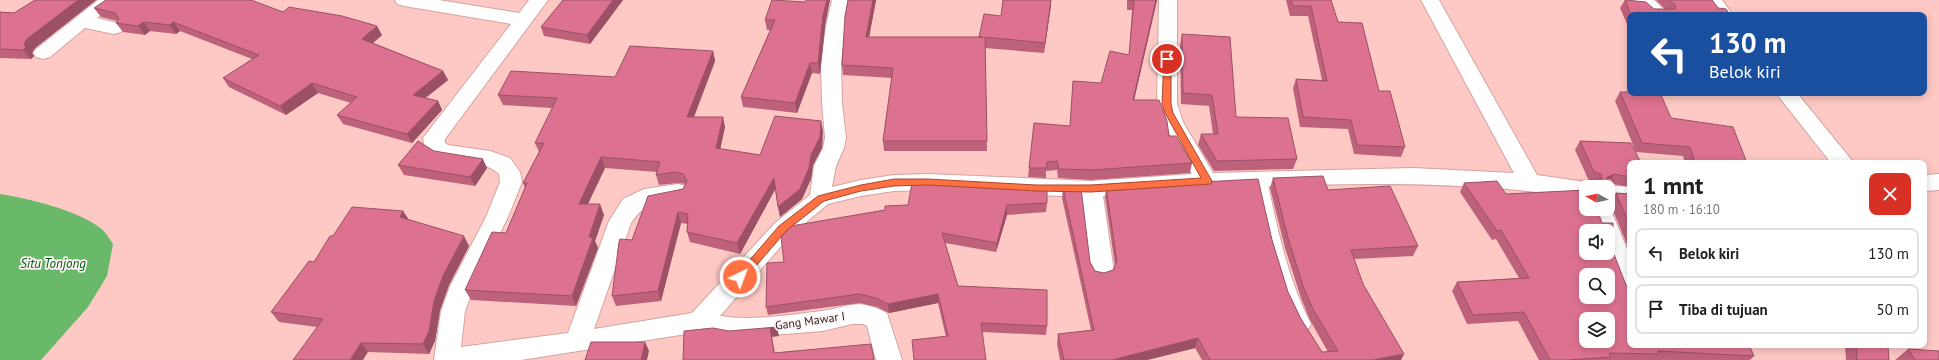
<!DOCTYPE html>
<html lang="id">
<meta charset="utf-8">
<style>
:root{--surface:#fff;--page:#f2f2f2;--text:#202124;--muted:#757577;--line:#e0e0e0}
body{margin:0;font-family:"PT Sans",sans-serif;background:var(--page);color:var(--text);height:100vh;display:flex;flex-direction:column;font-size:15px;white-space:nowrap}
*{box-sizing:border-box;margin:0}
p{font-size:13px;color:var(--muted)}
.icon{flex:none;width:22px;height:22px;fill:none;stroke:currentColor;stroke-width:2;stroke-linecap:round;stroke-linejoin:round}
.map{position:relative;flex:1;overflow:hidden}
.panel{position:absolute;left:1627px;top:160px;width:300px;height:188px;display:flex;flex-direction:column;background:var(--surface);border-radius:8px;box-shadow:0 2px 10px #0003}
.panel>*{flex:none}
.hud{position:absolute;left:1627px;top:12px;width:300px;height:84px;border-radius:8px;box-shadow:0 2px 10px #0003;background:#1a4fa0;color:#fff;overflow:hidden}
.needle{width:26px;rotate:278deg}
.fabs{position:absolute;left:1579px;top:180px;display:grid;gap:8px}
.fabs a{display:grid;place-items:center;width:36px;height:36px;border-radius:8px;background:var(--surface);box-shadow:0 2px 10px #0003;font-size:20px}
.pin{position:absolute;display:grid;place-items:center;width:34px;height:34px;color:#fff;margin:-17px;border:2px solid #fff;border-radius:50%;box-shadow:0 1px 4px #0007}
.me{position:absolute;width:44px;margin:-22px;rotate:42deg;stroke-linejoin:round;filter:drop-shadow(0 0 3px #0008)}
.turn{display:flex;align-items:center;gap:14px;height:84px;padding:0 16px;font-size:18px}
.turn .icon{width:52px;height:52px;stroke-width:2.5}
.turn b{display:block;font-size:28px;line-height:34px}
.round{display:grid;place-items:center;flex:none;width:42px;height:42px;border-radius:8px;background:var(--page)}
.overview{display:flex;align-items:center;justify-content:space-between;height:68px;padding:0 16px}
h1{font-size:24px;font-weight:700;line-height:30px}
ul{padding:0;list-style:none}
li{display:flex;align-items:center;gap:12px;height:50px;margin:0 8px 6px;padding:0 8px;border:2px solid var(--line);border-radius:8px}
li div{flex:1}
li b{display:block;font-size:15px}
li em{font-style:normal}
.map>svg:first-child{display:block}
</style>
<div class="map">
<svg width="1939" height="360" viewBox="0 0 1939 360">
<rect width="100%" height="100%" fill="#fec9c5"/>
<path fill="#6ab869" d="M0,194C30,199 74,209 99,227C105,231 109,238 113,244L107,276L88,307L41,360H0Z"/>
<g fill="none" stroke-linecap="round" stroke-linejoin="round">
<g stroke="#d5a39f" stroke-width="2">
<path id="lane" d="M1261,176L1265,177L1267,180C1278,231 1287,277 1311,324L1309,328L1304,330L1299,328C1275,281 1265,231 1255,180L1257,177Z"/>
</g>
<g stroke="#d5a39f" stroke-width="2">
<g id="street">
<path d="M98,0H119L117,4L97,18L121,24L124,28L121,32L114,34L85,28L50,57L43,59L36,57L33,53L36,49Z"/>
<path d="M395,0H439L519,13L529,0H548L445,139V143L448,145L490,151L510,158L520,172L522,182L508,217L474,286L465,311L461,347L568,333L609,221L623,199L644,189L678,184L686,186L689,192L686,198C659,206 649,197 631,223L594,329L692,313L775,223L810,195L814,166L823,148L825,138L822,103L821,64L826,26L832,0H850L845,26L841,64L842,103L846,138L844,148L836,166L832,187L861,180L894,175L928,174L1091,181L1192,174L1163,122L1157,104L1159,0H1177V104L1183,122L1213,173L1413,168L1514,173L1421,0H1439L1537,175L1586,182L1594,184L1595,187H1586V198C1428,175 1262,185 1103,196L1114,272L1110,279L1102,281L1094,279L1090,272L1081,197L928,190L894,191L861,196L828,204L791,235L720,316C750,321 790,315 821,311C852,307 855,297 887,313L902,360H876L867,326L863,324H852L823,331L731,338L699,332L521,360H434L441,311L450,286L486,217L500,182L499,174L494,170L486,166C471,164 439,163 428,153C424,149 424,143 423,138L511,24L404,6L397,4Z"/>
<path d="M1633,0H1654L1670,15H1649Z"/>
<path d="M1703,0H1722L1733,15H1714Z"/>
<path d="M1776,93H1797L1854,163H1831Z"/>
<path d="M1939,174V190L1924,191V175Z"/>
<path d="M1608,185L1630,187V203L1608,201V187H1601Z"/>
<path d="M1608,203L1630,256V297L1621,294L1605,253H1608V231H1597L1589,209H1608Z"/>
</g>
</g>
<use href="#lane" fill="#fff" fill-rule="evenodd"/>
<use href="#street" fill="#fff" fill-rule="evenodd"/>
</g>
<g fill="#be627c">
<path d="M35,0H96L35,48L32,53L34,56L31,59L0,58V12L14,13Z"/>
<path d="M563,0H623L590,44L544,36L541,27Z"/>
<path d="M772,0L825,26L820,74L812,73L797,113L743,107L741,97L770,30H767L765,20Z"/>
<path d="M848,0H876L869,37H979L1001,16L1051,5L1044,53L985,48L987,151H884L883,141L892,78L843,75L842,65Z"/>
<path d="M1127,0H1157L1134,100L1169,136L1192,163L1190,173L1091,180L1058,178L1057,170L1046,171V178L1028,177L1029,168L1070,126L1101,83L1129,55L1132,10H1127Z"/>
<path d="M1286,0H1331L1338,22L1379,91L1405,147L1401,157L1354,154L1348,129L1300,127L1293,88L1296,79L1322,80L1308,16H1290Z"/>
<path d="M1625,0L1654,9H1665L1656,0H1712L1718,8L1730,15H1630V31L1620,8Z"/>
<path d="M94,8L283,12L382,35L373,43L443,71L448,80L425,98L438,101L442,110L412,143L343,124L337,115L351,103L318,93L286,115L229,87L223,78L252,59L180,31L176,34L150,31L145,35L123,32L116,23L117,21L101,17Z"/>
<path d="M1182,34L1236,117L1297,159L1293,169L1214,171L1198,145L1201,134H1213L1209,106L1181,104L1180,45Z"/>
<path d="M713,51L715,61L694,117L725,127L720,149L760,155L823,131L822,148L813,165L811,179L802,199L780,217L775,189L740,254L690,242L687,232L688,224L681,223L661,301L616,306L612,296L632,240L683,189L686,184L678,183L659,185L656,175L657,172L605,168L588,204L604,215L595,241L598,248L576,306L471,300L465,290L506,233L525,188L523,183L539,152L535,143L552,108L503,105L498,95L615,77Z"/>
<path d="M1620,92L1671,118L1747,163H1685L1683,156L1636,152L1615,101Z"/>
<path d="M1580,141L1630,163V187L1613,184V198L1616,193L1630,194V252L1610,203L1608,205V187H1593L1595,183L1589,181L1575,150Z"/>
<path d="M434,151L487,168L475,186L404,175L398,165Z"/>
<path d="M1273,178L1328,190L1418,246L1413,256L1354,259L1363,284L1401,360H1202L1195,348L1147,360H1060L1057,344L1058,334L1091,330L1062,198L1063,188L1090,262L1095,271L1104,273L1113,270L1115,266L1105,197L1106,187L1272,240L1288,292L1301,319L1322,352H1328L1310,320L1301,298L1285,248L1270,188Z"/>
<path d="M1464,183L1506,194L1611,246L1630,345L1754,356L1750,360H1539L1518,321L1467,324L1452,291L1457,282L1519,278L1496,239L1492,240L1460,192Z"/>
<path d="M983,187L1047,203L1046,212L1007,215L996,252L945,243L958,286L1047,326L1046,335L982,332L946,337L938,303L889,313L877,307L860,303L768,315L766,307L784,262L885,210L908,205Z"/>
<path d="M403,211L408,219L469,246L449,285L440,310L435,341L429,354L368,352L317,327L279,322L271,312L314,262L333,236Z"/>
<path d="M1845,345H1856L1889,360H1846Z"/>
<path d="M1908,349L1939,360H1895Z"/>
</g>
<g fill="#9b5065">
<path d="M78,0H96L35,48L32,53L34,56L31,59L23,50L24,44L27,39Z"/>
<path d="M613,0H623L590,44L587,35Z"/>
<path d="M827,0H830L825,26L820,74L818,63L823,15Z"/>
<path d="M873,0H876L867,48L866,37Z"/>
<path d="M1051,0V5L1044,53L1045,43Z"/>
<path d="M1156,0H1157L1132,109L1133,100Z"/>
<path d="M144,22L150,31L145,35L138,26Z"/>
<path d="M173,22L180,31L176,34L170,25Z"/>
<path d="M377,26L382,35L367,48L362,39Z"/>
<path d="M713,51L715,61L690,127L687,117Z"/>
<path d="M810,63L812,73L797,113L795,103Z"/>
<path d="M443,71L448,80L418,104L413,95Z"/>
<path d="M312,83L318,93L286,115L280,106Z"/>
<path d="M438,101L442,110L412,143L407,134Z"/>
<path d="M723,117L725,127L718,159L716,148Z"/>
<path d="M821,121L823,131L822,148L813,165L811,179L802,199L780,217L778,207L811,155Z"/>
<path d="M601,157L605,168L583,214L579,204Z"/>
<path d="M483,159L487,168L475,186L470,177Z"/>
<path d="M1614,174L1608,184L1606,178Z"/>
<path d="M774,178L776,188L740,254L737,243Z"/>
<path d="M600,204L604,215L595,241L598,248L576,306L572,296L589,237Z"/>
<path d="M1007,205V215L996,252L997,243Z"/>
<path d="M403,211L409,220L400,217Z"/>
<path d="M678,212L681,223L661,301L658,291Z"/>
<path d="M464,236L469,246L449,285L440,310L435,341L429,354L423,344L434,301L443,276Z"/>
<path d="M938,294V303L889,313L888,304Z"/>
<path d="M777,327L779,336L772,337L776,360L774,353L770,328Z"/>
<path d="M1198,338L1195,348L1147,360H1112Z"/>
<path d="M645,342L649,351L647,360H641Z"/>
<path d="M361,343L368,352L363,360H350Z"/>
<path d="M1404,354L1401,360H1373Z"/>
</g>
<g fill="#dd7290" stroke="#9b5065" fill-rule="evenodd">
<path d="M35,0H78L27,39L24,44L26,47L23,50L0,49V12L14,13Z"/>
<path d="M106,0H251L283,12L289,7L342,16L377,26L362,39L443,71L413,95L438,101L407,134L337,115L357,97L312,83L280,106L223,78L259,55L173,22L170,25L144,22L138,26L116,23L119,19L115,13L94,8Z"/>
<path d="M563,0H613L587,35L541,27Z"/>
<path d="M772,0L805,2L806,0H827L823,15L818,63H810L795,103L741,97L775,20H765Z"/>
<path d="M848,0H873L866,37H983H979L984,14L1001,16L1003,0H1051L1045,43L985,37L987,141H883L893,68L842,65L845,16Z"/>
<path d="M1128,0H1156L1133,100H1159L1167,121L1169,136H1176L1192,163L1092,170L1059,169L1057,161L1047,162V168H1029L1034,123L1070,126L1073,81L1101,83L1110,51L1129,55L1134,1Z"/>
<path d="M1291,0H1331L1338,22L1362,23L1379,91H1390L1405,147L1357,145L1351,120L1303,117L1296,79L1327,81L1311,6H1293Z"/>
<path d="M1625,0L1646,2L1654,9H1675L1676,6L1669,0H1712L1718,8L1726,9L1730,15H1631Z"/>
<path d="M1182,34L1230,37L1236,117L1288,118L1297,159L1217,161L1201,134H1218L1212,95L1183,93Z"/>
<path d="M630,46L713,51L687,117H723L716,148L760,155L775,116L821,121L820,137L811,155L809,168L800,189L778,207L774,178L737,243L687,232L688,214L678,212L658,291L612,296L619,242L620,239L632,240L648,196L683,189L687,181L683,174L675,172L656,175L660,162L601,157L579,204H600L589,237L593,238L572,296L465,290L492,232L506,233L527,183H523L544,143H535L557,98L498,95L511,71L615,77Z"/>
<path d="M1620,92H1630V93L1661,95L1671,118L1733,127L1747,163H1695L1690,147L1642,143Z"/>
<path d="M418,141L434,151L483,159L470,177L398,165Z"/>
<path d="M1580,141L1631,143L1641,163H1630V177L1614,174L1606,178L1613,179V198H1608V187H1601L1598,179H1602L1601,174L1594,172Z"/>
<path d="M1323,176L1328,190L1390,186L1418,246L1351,250L1363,284L1404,354L1373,360H1210L1198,338L1112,360H1064L1058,334L1094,330L1063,188H1081L1090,262L1095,271L1104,273L1113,270L1117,262L1106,187L1258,179L1272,240L1288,292L1301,319L1322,352L1338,351L1314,311L1304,289L1288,238L1273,178Z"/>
<path d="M1497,181L1506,194L1586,190V209H1597L1602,223H1613V242L1610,244L1626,285L1630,287V345H1749L1754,356L1658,351L1659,354L1609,353L1611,357L1569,360H1550L1524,312L1473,315L1457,282L1529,278L1501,230L1497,231L1464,183ZM1586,231H1608V253H1586ZM1586,275H1608V297H1586ZM1586,319H1608V341H1586Z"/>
<path d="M912,183L983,185V187L1047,188V203L1007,205L997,243L942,233L958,286L1047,290V326L981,323L986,360H914L912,340L948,336L938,294L888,304L876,298L859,294L766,307L767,263L784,262L781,237L791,226L885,210V206L908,205Z"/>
<path d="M1616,193L1630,194V227Z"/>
<path d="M352,207L403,211L400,217L464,236L443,276L434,301L429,331L423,344L361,343L350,360H293L323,319L271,312L309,261L314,262L330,236H333Z"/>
<path d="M777,327L770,328L774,353L871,344L874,360H683L684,331L713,328L729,331Z"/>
<path d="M591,342H645L641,360H585Z"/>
<path d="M1856,345H1885L1888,346L1889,360H1857Z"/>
<path d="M1908,349L1939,351V360H1915Z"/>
</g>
<path fill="#ff7043" stroke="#a6492c" d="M1164,57H1167L1171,59V104L1173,113L1212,181L1211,184L1091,192L1036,191L928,185L894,186L861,191L824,201L786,231L744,280H737L735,277L779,226L818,196L861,185L894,179H928L1036,185H1091L1201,178L1165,113L1162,104Z"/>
<g text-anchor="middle" stroke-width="3.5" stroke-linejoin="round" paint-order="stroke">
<g font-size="12" fill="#372422" stroke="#fdf7f7">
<text transform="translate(810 321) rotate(-8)" y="4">Gang Mawar I</text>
</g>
<g font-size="13" font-style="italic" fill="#005a0b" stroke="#fdf7f7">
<text x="53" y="268">Situ Tonjong</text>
</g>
</g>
</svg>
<div class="fabs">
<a><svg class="needle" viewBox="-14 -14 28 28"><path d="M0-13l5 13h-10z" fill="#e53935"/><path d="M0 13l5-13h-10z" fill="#757577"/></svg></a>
<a><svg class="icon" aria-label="sound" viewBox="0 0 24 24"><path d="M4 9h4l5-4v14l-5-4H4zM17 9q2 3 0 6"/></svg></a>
<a><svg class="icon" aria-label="search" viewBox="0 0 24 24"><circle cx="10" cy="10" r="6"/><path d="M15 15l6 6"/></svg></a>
<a><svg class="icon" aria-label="layers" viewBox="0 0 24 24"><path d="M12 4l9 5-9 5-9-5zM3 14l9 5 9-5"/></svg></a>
</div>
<div class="pin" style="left:1167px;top:59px;background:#d93025"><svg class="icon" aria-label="arrive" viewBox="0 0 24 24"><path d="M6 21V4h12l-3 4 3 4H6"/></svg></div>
<svg class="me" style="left:740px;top:277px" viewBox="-20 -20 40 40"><circle r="17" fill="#ff7043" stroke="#fff" stroke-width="3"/><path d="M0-11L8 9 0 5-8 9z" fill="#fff"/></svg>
<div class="hud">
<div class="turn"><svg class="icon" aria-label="left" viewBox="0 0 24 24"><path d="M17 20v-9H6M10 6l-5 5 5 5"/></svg><div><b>130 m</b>Belok kiri</div></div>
</div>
<section class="panel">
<div class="overview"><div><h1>1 mnt</h1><p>180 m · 16:10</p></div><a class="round" style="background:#d93025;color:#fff"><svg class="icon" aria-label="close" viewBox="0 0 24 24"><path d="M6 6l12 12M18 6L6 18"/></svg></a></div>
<ul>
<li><svg class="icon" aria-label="left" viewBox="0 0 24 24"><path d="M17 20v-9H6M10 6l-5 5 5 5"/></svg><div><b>Belok kiri</b></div><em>130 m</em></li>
<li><svg class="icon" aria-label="arrive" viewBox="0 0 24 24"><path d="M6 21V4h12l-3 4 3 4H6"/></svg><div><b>Tiba di tujuan</b></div><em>50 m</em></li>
</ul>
</section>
</div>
